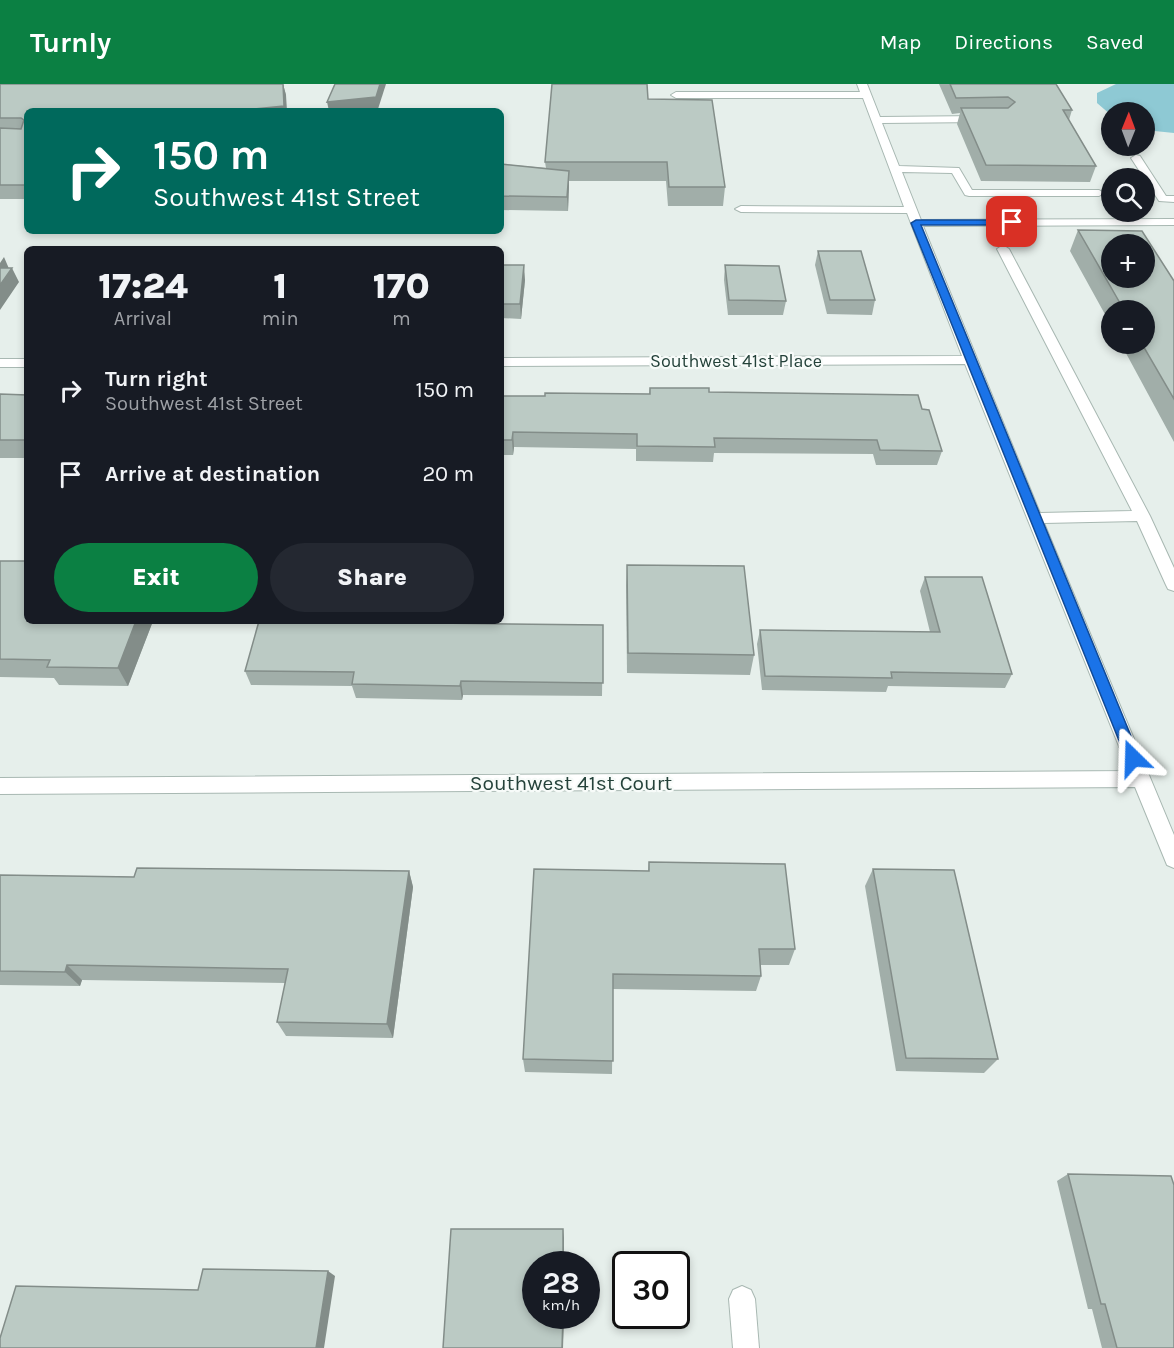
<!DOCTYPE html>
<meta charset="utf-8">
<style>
:root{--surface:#171b24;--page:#242831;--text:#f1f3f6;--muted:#9ea1a6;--accent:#0b8043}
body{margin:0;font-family:Karla,sans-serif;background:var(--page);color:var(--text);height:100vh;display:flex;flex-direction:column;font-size:22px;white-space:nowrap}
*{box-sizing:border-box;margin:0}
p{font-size:20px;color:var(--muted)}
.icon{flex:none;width:33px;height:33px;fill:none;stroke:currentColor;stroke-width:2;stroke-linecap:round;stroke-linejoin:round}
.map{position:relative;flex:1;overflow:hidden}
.sheet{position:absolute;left:24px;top:162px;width:480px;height:378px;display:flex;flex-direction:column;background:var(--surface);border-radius:9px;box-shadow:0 3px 9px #0003}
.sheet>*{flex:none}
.hud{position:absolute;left:24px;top:24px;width:480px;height:126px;border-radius:9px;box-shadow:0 3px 9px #0003;background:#00695c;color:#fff;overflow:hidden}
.needle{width:39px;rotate:1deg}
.buttons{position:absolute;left:1101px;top:18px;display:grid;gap:12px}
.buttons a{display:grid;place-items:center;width:54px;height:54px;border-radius:50%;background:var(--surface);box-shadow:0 3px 9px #0003;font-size:30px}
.speed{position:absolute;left:522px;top:1167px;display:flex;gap:12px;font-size:30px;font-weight:700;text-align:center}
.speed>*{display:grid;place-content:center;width:78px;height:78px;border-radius:50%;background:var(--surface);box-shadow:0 3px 9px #0003;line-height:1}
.speed small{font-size:15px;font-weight:400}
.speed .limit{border:3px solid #111;border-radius:9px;background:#fff;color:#111}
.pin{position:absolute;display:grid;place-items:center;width:51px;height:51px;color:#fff;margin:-26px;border-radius:12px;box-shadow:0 3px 9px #0006}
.me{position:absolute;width:66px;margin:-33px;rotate:338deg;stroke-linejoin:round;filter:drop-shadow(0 0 4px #0008)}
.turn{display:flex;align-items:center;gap:21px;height:126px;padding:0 30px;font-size:27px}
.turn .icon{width:78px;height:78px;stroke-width:2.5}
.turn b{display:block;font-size:42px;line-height:51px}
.eta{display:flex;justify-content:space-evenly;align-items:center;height:102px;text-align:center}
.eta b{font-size:36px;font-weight:800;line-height:42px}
.button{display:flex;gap:12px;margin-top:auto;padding:12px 30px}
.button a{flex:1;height:69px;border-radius:36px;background:var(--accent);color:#fff;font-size:24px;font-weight:800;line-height:69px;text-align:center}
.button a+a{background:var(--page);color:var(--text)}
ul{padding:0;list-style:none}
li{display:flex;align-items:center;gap:18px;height:84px;padding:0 30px}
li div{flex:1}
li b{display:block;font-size:22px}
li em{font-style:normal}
header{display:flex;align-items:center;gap:36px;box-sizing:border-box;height:84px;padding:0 30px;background:var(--accent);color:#fff}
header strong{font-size:28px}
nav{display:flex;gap:33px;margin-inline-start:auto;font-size:21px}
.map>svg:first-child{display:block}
</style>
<header>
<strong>Turnly</strong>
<nav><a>Map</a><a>Directions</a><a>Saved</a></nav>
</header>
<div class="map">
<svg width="1174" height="1264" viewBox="0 0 1174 1264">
<rect width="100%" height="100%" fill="#e6efeb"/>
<path fill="#8ec9d4" d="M1116,0H1174V49L1145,46L1144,28H1112L1111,31L1097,19V9Z"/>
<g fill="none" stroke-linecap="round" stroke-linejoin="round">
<g stroke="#a8b8b2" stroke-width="2">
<g id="minor">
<path d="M857,0H867L880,33L982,32L987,35L982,38L882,39L899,82L959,84L972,106H1099L1104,109L1099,112H969L965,111L952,89L902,88L921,136L1174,135V141L923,142L1040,429L1132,427L997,165L1003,161L1009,165L1150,432L1174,484V507L1168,505L1166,501L1137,437L1044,439L1174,751V784L1167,781L1135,703L0,710V694L1129,687L965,280L501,282V274L962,272L907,129L741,128L735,125L741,122L904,123L863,14H676L671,11L676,8H860Z"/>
<path d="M1136,71L1140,72L1166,112H1174V118L1159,117L1131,74Z"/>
<rect x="0" y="275" width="27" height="8"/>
<path d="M742,1202L751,1206L755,1215L759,1264H733L729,1215L733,1206Z"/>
</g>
</g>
<use href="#minor" fill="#fff" fill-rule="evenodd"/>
</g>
<g fill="#a1aea9">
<path d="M0,0H283L286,11L27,27V115H0Z"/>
<path d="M939,0H1056L1072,26L1069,36L1096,82L1090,98L981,97L957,40L960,29L952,30Z"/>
<path d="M648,15L725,103L723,122H668L666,97H569L568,127L501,126V80L546,84L545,78Z"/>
<path d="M1078,146L1174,197V358L1121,260H1144V226H1112V243L1070,167Z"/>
<path d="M818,167L875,216L872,231L827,230L815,181Z"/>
<path d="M501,181L525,196L521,235L501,234Z"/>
<path d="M725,181L786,217L783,231H728L724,196Z"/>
<path d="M650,304L922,325L942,367L937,381H876L873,370L714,369L713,378L636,377V365L514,363L513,371H501V312H545L649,310Z"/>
<path d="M0,310L27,311V374H0Z"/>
<path d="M0,477L27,537H153L128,602L59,601L54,594L0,593Z"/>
<path d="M627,481L754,571L750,591L627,589L626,501Z"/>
<path d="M925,493L1012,590L1005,604L888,602L886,608L762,606L757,560L760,546L930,548L920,507Z"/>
<path d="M259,537H437V539L603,541L602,612L463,611L462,616L356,614L352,602L251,601L245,587Z"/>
<path d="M649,778L795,865L789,881H760L761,892L756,907L613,905L612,990L525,988L523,975L648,787Z"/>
<path d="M873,785L998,975L984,989L896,987L865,802Z"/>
<path d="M409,787L413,803L393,954L286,952L277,938L285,899L82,896L80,902L0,901V791L134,793Z"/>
<path d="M1068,1090L1174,1264H1102L1092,1225H1088L1057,1097Z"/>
</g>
<g fill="#838d89">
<path d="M283,0L286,11L287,27H236Z"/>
<path d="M380,0H386L378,25L359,27H329L327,18Z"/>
<path d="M569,87V101L568,127L567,113Z"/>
<path d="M4,173L10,187L12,184L19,198L0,226V179Z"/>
<path d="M524,181L525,196L521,235L520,220Z"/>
<path d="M513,348L514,363L513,371L512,356Z"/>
<path d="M136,537H153L128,602L118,584Z"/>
<path d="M461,597L463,611L462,616L460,602Z"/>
<path d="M409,787L413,803L393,954L387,940Z"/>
<path d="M67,881L82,896L80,902L65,888Z"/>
<path d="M563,1145L564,1154V1180H563Z"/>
<path d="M328,1187L335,1192L324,1264H316Z"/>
<path d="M563,1232H564L563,1264H562Z"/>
</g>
<g fill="#bbcac4" stroke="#838d89" stroke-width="1.5" fill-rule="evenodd">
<path d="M0,0H283L284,22L236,27H27V101H0V44L21,45L24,36L21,34H0Z"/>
<path d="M335,0H380L376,13L327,18Z"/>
<path d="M552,0H647L648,15L712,16L725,103H669L667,78H545Z"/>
<path d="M950,0H1056L1072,26H1063L1096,82L986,81L961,24H1008L1015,18L1008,13L956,14Z"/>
<path d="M501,80L569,87L567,113L501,112Z"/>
<path d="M1078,146L1142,147L1174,197V315L1142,260H1144V226H1124ZM1112,160H1144V194H1112Z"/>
<path d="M818,167H861L875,216H830Z"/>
<path d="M501,181H524L520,220H501Z"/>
<path d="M725,181L779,182L786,217L729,216Z"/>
<path d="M0,184H12L0,201Z"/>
<path d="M650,304H709V308L918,311L922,325L929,326L942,367L880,366L877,356L714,354L715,363L637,362V350L513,348L512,356H501V312H545V309L650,310Z"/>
<path d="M0,310L27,311V356H0Z"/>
<path d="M0,477H27V537H136L118,584L47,583L50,576L0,575Z"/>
<path d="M627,481L744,482L754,571L628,569Z"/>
<path d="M925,493H982L1012,590L891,588L892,594L765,592L760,546L940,548Z"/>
<path d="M259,537H435L434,539L603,541V599L461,597L460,602L352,600L354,588L245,587Z"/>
<path d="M649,778L785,780L795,865H759L761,892L613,890V977L523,975L534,785L649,787Z"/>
<path d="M137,784L409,787L387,940L277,938L288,885L67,881L65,888L0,887V791L134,793Z"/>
<path d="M873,785L954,786L998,975L906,974Z"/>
<path d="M1068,1090L1171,1092L1174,1101V1264H1117L1105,1220H1101Z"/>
<path d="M451,1145H563V1180H536V1232H563L562,1264H443Z"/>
<path d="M203,1185L328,1187L316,1264H0V1254L16,1202L198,1206Z"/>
</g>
<path fill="#1a73e8" stroke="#114b97" stroke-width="1.5" d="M916,136H1012L1016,138L1012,141H921L1140,674L1138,678H1128L1126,674L911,139Z"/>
<g text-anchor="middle" stroke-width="4.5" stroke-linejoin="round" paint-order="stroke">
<g font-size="18" fill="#24423a" stroke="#f7fbf9">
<text x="736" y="283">Southwest 41st Place</text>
</g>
<g font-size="21" fill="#24423a" stroke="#f7fbf9">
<text x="571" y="706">Southwest 41st Court</text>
</g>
</g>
</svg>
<div class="buttons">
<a><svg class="needle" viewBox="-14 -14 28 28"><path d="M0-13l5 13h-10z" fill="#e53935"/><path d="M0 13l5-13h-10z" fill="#9ea1a6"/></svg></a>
<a><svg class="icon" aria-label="search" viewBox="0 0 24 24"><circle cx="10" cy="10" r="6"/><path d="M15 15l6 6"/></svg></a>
<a>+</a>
<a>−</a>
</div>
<div class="speed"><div>28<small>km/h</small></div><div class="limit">30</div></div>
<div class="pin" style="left:1012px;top:138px;background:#d93025"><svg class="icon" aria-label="arrive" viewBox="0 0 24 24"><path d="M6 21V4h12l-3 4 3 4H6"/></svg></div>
<svg class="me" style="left:1133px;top:674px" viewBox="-20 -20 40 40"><path d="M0-17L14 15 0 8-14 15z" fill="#1a73e8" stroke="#fff" stroke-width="4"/></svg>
<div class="hud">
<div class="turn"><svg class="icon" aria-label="right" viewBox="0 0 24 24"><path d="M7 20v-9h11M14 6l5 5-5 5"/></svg><div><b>150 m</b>Southwest 41st Street</div></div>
</div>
<section class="sheet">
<div class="eta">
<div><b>17:24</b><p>Arrival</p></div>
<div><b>1</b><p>min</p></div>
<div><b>170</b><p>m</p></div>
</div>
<ul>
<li><svg class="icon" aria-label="right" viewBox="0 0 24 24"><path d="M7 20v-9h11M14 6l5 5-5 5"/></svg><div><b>Turn right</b><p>Southwest 41st Street</p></div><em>150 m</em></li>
<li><svg class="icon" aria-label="arrive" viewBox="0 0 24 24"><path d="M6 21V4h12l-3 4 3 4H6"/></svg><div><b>Arrive at destination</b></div><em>20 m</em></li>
</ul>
<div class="button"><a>Exit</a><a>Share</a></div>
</section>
</div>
